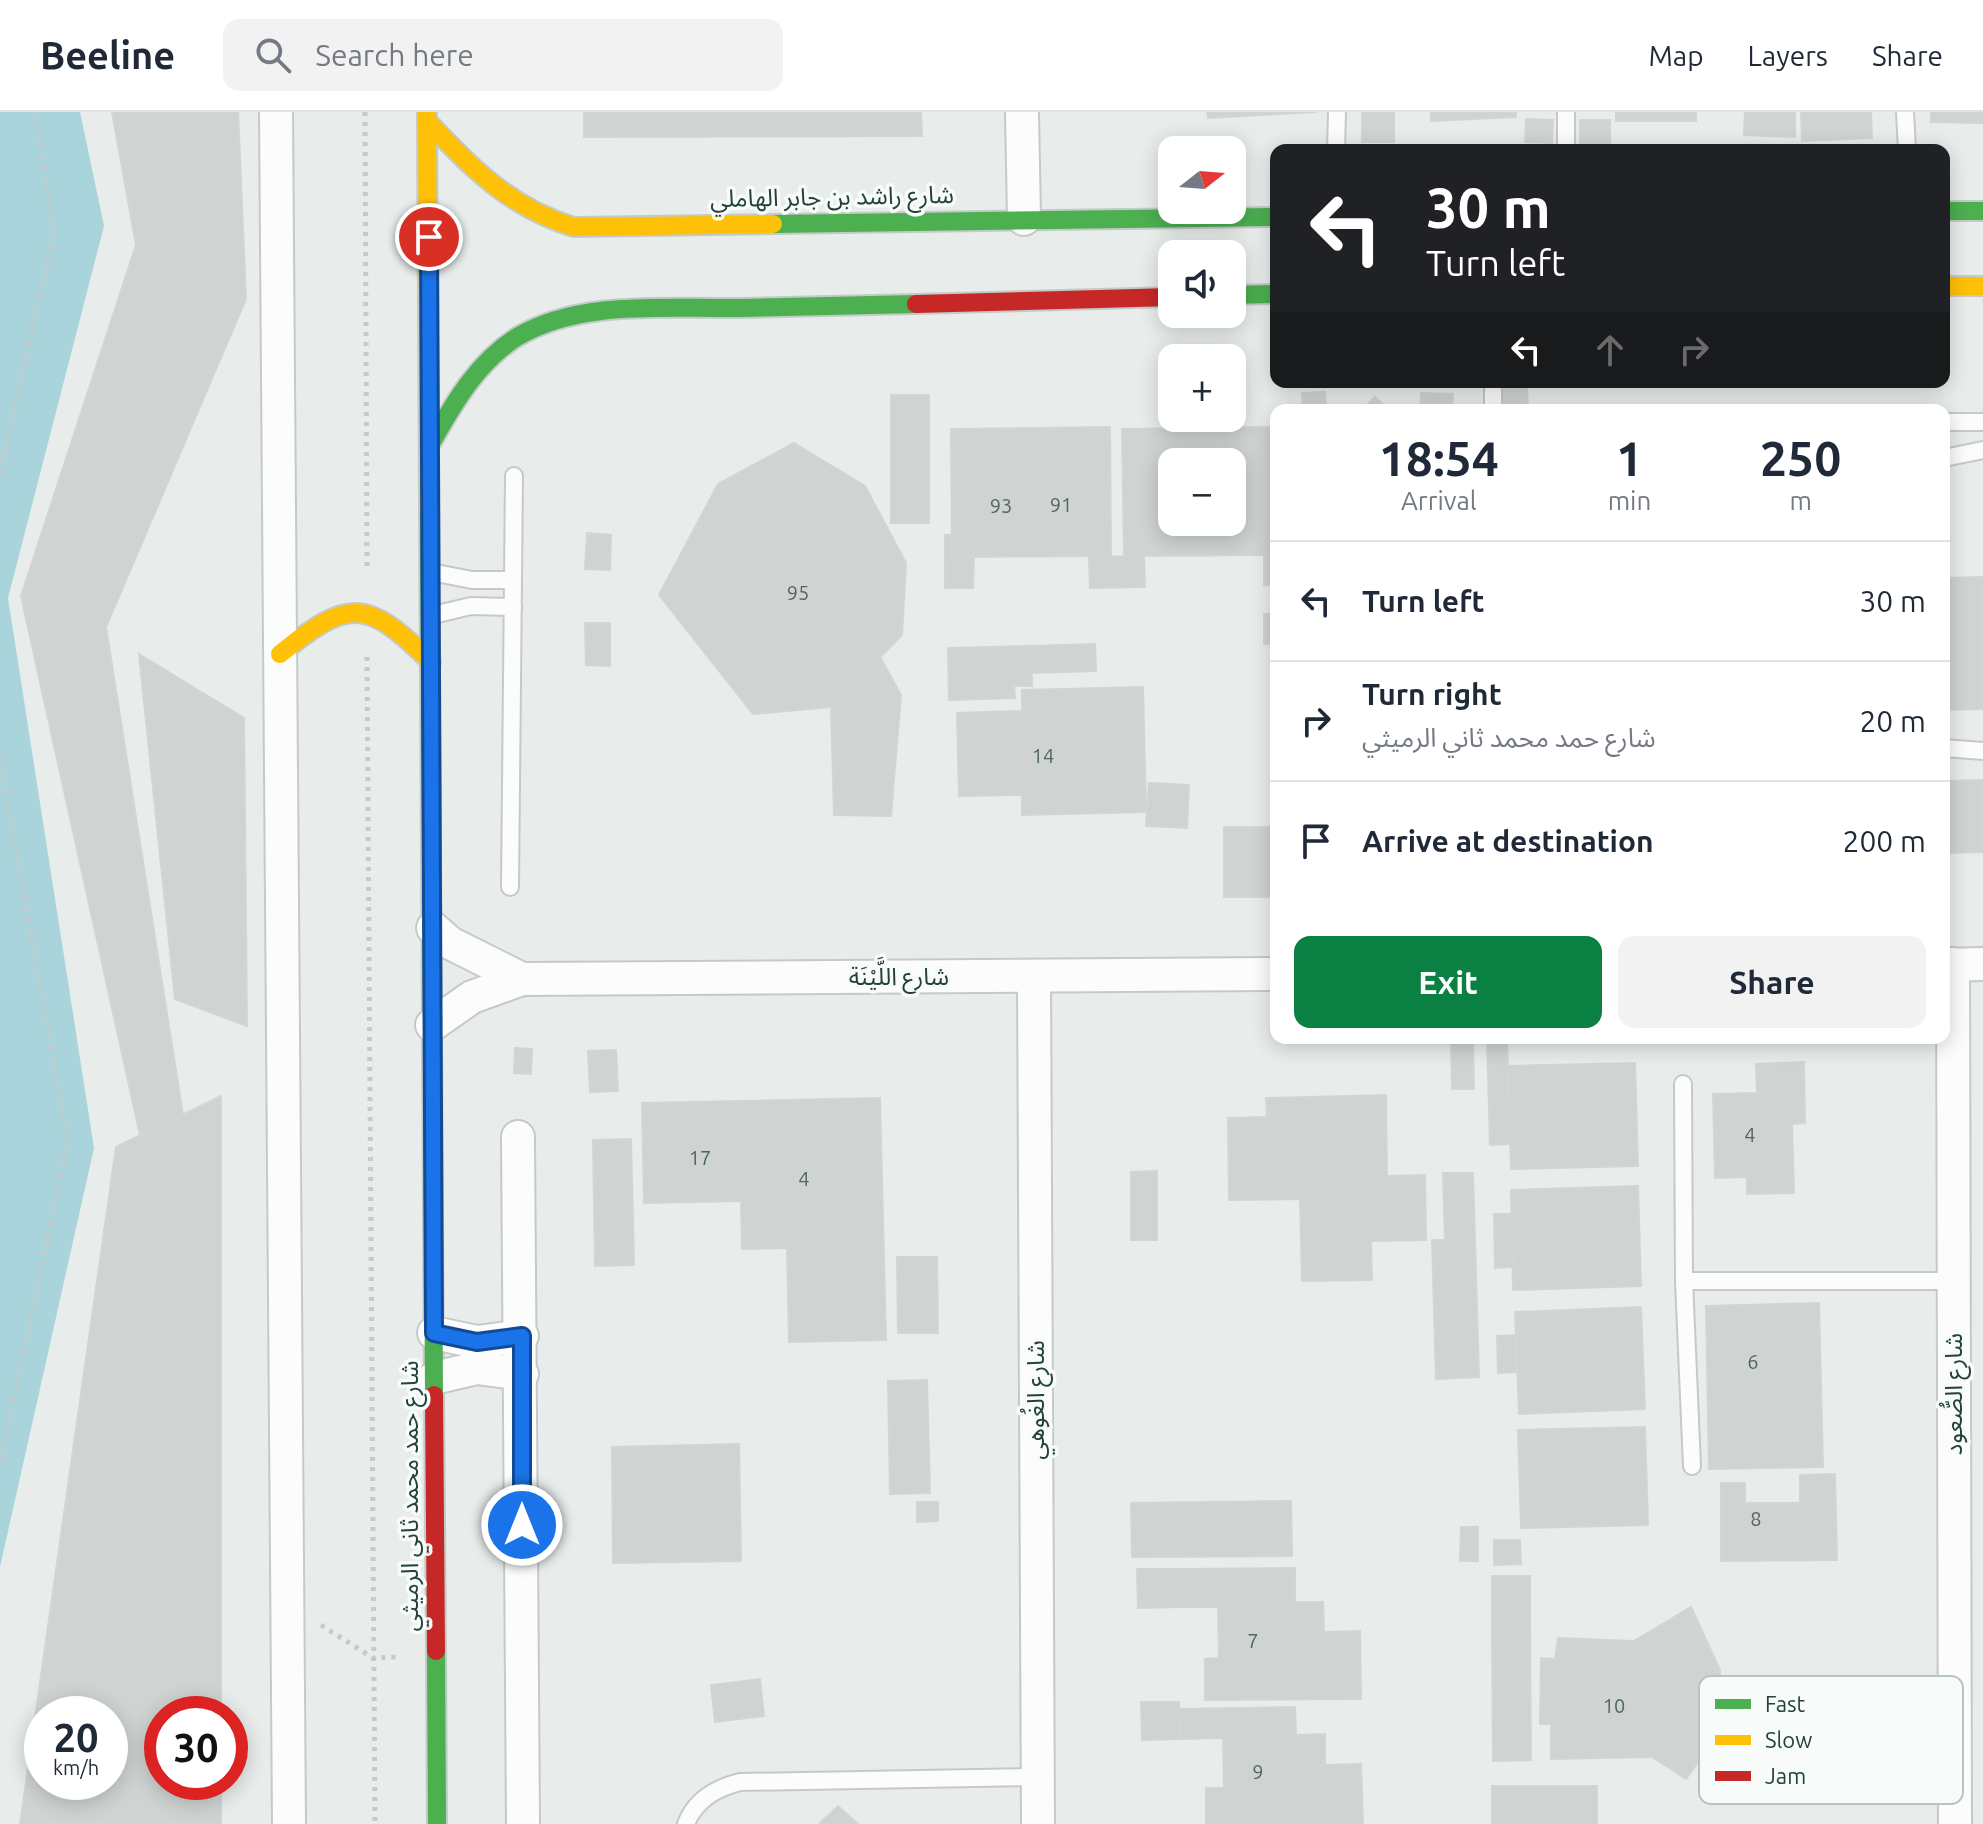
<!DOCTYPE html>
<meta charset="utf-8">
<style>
:root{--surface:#fff;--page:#f2f2f3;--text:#1f2937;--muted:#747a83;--line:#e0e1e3;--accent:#0b8043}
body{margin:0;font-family:Ubuntu,"Noto Sans Arabic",sans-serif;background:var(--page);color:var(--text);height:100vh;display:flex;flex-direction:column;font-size:30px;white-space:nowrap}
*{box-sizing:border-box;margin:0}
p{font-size:26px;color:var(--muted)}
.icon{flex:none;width:44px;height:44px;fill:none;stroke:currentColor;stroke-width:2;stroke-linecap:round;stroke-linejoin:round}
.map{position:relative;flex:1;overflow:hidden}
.details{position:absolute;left:1270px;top:292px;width:680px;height:640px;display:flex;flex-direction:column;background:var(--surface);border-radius:16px;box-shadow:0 4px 20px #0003}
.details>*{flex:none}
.hud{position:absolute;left:1270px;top:32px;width:680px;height:244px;border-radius:16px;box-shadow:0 4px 20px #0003;background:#202124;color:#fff;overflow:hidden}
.needle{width:52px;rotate:73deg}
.controls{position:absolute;left:1158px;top:24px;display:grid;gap:16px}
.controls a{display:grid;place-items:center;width:88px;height:88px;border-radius:16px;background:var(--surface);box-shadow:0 4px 20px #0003;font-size:40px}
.speed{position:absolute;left:24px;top:1584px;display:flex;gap:16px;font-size:40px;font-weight:700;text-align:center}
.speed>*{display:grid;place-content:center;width:104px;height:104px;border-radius:50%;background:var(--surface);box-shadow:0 4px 20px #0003;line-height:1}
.speed small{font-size:20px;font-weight:400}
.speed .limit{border:12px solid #d22;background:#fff;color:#111}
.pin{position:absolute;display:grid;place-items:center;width:68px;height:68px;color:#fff;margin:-34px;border:4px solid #fff;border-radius:50%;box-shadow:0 2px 8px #0007}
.me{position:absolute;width:88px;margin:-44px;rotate:0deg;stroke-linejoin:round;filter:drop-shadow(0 0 6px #0008)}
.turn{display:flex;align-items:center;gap:28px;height:168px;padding:0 24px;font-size:36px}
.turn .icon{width:104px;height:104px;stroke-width:2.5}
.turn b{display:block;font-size:56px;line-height:68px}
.lanes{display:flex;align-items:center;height:76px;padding:0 24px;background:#0003;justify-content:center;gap:40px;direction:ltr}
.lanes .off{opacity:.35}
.eta{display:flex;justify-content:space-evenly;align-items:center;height:136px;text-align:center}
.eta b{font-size:48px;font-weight:600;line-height:56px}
.cta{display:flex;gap:16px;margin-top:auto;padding:16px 24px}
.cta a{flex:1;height:92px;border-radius:16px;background:var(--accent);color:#fff;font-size:32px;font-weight:600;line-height:92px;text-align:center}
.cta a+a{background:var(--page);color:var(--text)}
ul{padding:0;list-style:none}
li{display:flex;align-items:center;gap:24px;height:120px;padding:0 24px;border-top:2px solid var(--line)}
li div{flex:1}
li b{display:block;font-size:30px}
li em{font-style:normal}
header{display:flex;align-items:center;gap:48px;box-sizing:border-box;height:112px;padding:0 40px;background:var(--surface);border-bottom:2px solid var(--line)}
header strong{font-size:38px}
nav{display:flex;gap:44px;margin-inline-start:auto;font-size:28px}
.search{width:560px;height:72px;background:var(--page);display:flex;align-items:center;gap:20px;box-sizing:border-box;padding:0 28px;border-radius:16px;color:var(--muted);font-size:30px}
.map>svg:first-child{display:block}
</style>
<header>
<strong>Beeline</strong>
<div class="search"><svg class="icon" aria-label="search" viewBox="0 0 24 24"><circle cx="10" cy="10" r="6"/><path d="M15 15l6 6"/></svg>Search here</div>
<nav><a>Map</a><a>Layers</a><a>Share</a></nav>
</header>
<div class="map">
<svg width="1983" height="1712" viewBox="0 0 1983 1712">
<rect width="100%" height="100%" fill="#e8edeb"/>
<path fill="#a9d4db" d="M0,0H80L104,114L8,486L94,1036L0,1455Z"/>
<g fill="#cfd4d2" stroke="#d1d6d4" stroke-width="2" fill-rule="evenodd">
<path d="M112,0H238L246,187L106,515L183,1003L140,1023L21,484L136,133Z"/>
<path d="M584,0H921L922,24L584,25Z"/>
<path d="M1207,0H1317L1208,6Z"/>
<rect x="1362" y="0" width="32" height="30"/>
<path d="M1431,0H1516V5L1431,9Z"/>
<rect x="1616" y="0" width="80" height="9"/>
<path d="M1745,0H1795V25L1744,23Z"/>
<path d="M1801,0H1871L1872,26L1802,29Z"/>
<path d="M1931,0H1983V11L1931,10Z"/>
<path d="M1526,7L1553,8L1552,31L1525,30Z"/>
<rect x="1580" y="8" width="30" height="23"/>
<path d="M1527,276L1528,297L1498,298L1496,278Z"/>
<path d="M1325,280L1326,298H1303L1302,281Z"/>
<path d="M1421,281L1453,282L1452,298H1420Z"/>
<rect x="891" y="283" width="38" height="93"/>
<path d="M1375,285L1389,298H1362Z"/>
<path d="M1110,315L1111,444L952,445L951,317Z"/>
<path d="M1276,315V443L1124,444L1122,317ZM1172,350H1232V410H1172Z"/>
<path d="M794,331L865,374L906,451L902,523L831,595L753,602L659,483L718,372Z"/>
<rect x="891" y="376" width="38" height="35"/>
<path d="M587,421L611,423L610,458L585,457Z"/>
<path d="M945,423H952V445H974L973,476H945Z"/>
<rect x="1264" y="443" width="12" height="30"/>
<path d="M1144,444L1145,475L1090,476L1089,445Z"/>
<path d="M1983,465V597L1949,598L1945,466Z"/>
<rect x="1264" y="502" width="12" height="30"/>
<path d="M585,511H610V554L586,553Z"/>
<path d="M1095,532L1096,559L1032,561L1031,534Z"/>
<path d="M1031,534L1032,574H1014L1015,586L949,588L948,536Z"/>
<path d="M139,542L244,606L247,914L175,887Z"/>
<path d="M880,545L901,583L891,704L834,703L831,595Z"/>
<path d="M1143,575L1146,700L1022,703V683L959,684L957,601L1022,599V578Z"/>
<path d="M1983,668V740L1944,741V669Z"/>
<path d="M1149,671L1189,673L1187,716L1146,714Z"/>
<rect x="1224" y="715" width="52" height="70"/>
<path d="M1487,926H1507L1510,1032L1490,1033Z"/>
<path d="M1451,931H1473L1474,977H1452Z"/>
<path d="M515,936L532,937L531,962L514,961Z"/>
<path d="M616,938L618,979L590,980L588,939Z"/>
<path d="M1804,950L1805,1011L1792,1012L1794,1081L1747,1082V1065L1715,1066L1713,982L1757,981L1756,952Z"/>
<path d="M1635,951L1638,1054L1511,1057L1508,954Z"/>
<path d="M1386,983L1387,1064L1425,1063L1426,1128L1371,1129L1372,1168L1302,1169L1300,1087L1229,1088L1228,1006L1267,1005L1266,986Z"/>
<path d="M221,984V1602H162V1670H221V1712H20L116,1035ZM42,1602H110V1670H42Z"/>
<path d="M880,986L886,1228L789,1230L787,1136L742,1137L741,1089L644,1091L642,991Z"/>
<path d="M631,1027L634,1153L595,1154L593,1028Z"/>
<path d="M1157,1059V1128H1131V1060Z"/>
<path d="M1443,1061H1473L1479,1265L1436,1267L1432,1128H1445Z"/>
<path d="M1638,1074L1641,1174L1513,1178L1511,1078Z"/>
<path d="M1494,1102H1511L1513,1155L1495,1156Z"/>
<path d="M897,1145H937L938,1221H898Z"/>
<path d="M1819,1191L1823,1355L1709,1357L1706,1194Z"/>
<path d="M1641,1195L1645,1297L1519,1302L1515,1200Z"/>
<path d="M1515,1223L1517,1260L1498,1261L1497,1224Z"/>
<path d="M927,1268L930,1381L890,1382L888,1269Z"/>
<path d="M1645,1315L1648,1413L1521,1416L1518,1318Z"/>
<path d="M739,1332L741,1449L613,1451L612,1335Z"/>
<path d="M1835,1362L1837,1448L1721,1449V1371H1745V1391H1800V1363Z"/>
<path d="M1291,1389L1292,1444L1132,1445L1131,1391Z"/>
<path d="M917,1390H938V1409L917,1410Z"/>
<path d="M1461,1415H1478V1449H1460Z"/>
<path d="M1494,1428H1520L1521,1452L1494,1453Z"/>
<path d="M1295,1456V1490H1323L1324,1520L1360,1519L1361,1587L1205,1588V1547L1219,1546L1218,1495H1179V1457Z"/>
<path d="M1137,1457H1179V1495L1138,1496Z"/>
<rect x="1492" y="1464" width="38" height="51"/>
<path d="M1691,1495L1720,1558L1724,1613L1686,1667L1652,1645L1551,1647V1612H1540L1541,1546L1555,1547L1558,1526L1634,1529Z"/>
<path d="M1492,1515H1530L1531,1648L1493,1649Z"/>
<path d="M760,1567L764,1604L715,1610L711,1573Z"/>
<path d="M1141,1590H1179L1180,1627L1142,1628Z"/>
<path d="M1295,1595L1296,1623L1325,1622V1653L1361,1652L1363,1712H1206V1676H1224L1223,1626L1180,1627L1179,1597Z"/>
<rect x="1492" y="1674" width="105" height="38"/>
<path d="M838,1694L858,1712H819Z"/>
</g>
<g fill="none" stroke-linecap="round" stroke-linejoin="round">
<g stroke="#c5cac8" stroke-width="20">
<g id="lane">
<path d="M1905,0L1907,38"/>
<path d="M1336,38L1337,0"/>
<path d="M1566,38V0"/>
<path d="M1493,298V270"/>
<path d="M1944,310H1983"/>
<path d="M1944,346L1983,338"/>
<path d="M431,460L472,468H513"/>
<path d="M433,503L471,494L513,495"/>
<path d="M1944,636L1983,639"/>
<path d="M510,775L514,364"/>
<path d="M1683,972L1684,1169L1692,1354"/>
<path d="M1684,1169H1954"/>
<path d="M686,1712C695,1688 716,1676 740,1670L1038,1665"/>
</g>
</g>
<g stroke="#c5cac8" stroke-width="36">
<g id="street">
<path d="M276,0L289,1712"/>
<path d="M1022,0L1024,107"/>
<path d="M433,816L450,831L522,867"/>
<path d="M1953,852L1955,1712"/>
<path d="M1944,853L1983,852"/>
<path d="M1034,865L1038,1712"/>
<path d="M432,913L472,885L522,867L1276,862"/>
<path d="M518,1025L523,1712"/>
<path d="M434,1221L477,1230L522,1224"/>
<path d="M434,1266L477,1256L522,1262"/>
</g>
</g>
<g stroke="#c3cbc8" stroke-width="22">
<g id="fast">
<path d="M1944,99H1983"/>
<path d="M773,112L1276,105"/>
<path d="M1232,183L1276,182"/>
<path d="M433,328C455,289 478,250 517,225C581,187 668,197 739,196C798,195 857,193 916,192"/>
<path d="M429,397L434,1283"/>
<path d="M436,1539L437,1712"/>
</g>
</g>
<g stroke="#c3cbc8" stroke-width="22">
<g id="slow">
<path d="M427,0L429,397"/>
<path d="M427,9C472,56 510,96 574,115L773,112"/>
<path d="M1944,174H1983"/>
<path d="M280,542C350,485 367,487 431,550"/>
</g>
</g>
<g stroke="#c3cbc8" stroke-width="22">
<g id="jam">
<path d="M916,192L1172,185"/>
<path d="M434,1283L436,1539"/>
</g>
</g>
<g stroke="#c3ccca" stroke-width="5" stroke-dasharray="4 6" stroke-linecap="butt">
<path d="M365,0L367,459"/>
<path d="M0,361L54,119L35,0"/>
<path d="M367,545L375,1712"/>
<path d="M0,648L68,1030L0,1350"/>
<path d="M321,1513L373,1546L398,1545"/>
</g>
<use href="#lane" stroke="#fcfcfc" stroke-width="16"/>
<use href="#street" stroke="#fcfcfc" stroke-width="32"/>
<use href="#fast" stroke="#4caf50" stroke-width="18"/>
<use href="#slow" stroke="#ffc107" stroke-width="18"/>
<use href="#jam" stroke="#c62828" stroke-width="18"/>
</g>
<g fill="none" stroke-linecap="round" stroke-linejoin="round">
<g stroke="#114b97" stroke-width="20">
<path id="route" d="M429,125L434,1221L477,1230L522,1224V1413"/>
</g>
<use href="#route" stroke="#1a73e8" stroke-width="14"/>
</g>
<g text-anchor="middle" stroke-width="7" stroke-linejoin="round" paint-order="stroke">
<g font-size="20" fill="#506761">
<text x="1061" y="400">91</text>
<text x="1001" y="401">93</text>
<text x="798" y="488">95</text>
<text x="1043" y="651">14</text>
<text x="1750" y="1030">4</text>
<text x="700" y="1053">17</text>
<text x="804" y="1074">4</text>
<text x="1753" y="1257">6</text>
<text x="1756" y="1414">8</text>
<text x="1253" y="1536">7</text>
<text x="1614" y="1601">10</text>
<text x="1258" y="1667">9</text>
</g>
<g font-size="24" fill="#24423a" stroke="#f7fbf9">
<text transform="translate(832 85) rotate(-1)" y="8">شارع راشد بن جابر الهاملي</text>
<text x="899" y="873">شارع اللَّيْنَة</text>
<text transform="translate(1954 1282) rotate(-90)" y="8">شارع الصُّعود</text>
<text transform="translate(1036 1288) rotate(-90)" y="8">شارع الغُوهي</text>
<text transform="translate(410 1384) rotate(-90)" y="8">شارع حمد محمد ثاني الرميثي</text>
</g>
</g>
<rect x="1699" y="1564" width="264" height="128" rx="12" fill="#f7fbf9" stroke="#b8c4c0" stroke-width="2"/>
<rect x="1715" y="1587" width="36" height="10" fill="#4caf50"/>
<rect x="1715" y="1623" width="36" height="10" fill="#ffc107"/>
<rect x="1715" y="1659" width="36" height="10" fill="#c62828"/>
<g font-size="22" fill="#24423a">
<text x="1765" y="1600">Fast</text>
<text x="1765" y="1636">Slow</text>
<text x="1765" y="1672">Jam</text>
</g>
</svg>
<div class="controls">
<a><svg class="needle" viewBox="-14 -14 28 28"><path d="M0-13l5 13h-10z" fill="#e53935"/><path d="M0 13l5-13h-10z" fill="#747a83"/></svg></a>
<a><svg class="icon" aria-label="sound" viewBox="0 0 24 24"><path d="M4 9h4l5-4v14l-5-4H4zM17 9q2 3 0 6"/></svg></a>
<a>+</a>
<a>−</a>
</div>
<div class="speed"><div>20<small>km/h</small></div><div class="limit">30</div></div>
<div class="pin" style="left:429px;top:125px;background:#d93025"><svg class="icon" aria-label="arrive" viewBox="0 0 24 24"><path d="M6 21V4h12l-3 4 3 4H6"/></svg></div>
<svg class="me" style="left:522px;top:1413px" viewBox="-20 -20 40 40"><circle r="17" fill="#1a73e8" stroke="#fff" stroke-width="3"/><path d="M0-11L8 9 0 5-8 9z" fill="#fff"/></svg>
<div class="hud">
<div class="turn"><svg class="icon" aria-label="left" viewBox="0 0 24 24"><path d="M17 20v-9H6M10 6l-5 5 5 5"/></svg><div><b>30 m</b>Turn left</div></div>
<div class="lanes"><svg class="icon" aria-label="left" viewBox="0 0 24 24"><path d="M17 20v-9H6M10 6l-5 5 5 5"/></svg><svg class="icon off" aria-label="ahead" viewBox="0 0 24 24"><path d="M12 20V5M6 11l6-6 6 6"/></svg><svg class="icon off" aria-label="right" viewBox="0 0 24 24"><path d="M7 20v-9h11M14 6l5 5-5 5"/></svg></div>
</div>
<section class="details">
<div class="eta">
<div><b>18:54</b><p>Arrival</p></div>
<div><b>1</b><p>min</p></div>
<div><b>250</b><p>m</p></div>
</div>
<ul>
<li><svg class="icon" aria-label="left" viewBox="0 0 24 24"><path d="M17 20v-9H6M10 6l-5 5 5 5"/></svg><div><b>Turn left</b></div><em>30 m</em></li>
<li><svg class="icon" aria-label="right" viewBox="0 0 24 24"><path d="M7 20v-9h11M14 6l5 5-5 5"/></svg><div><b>Turn right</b><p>شارع حمد محمد ثاني الرميثي</p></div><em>20 m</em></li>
<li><svg class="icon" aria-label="arrive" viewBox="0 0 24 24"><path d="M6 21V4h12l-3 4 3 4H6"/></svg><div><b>Arrive at destination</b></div><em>200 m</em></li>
</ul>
<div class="cta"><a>Exit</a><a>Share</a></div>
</section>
</div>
